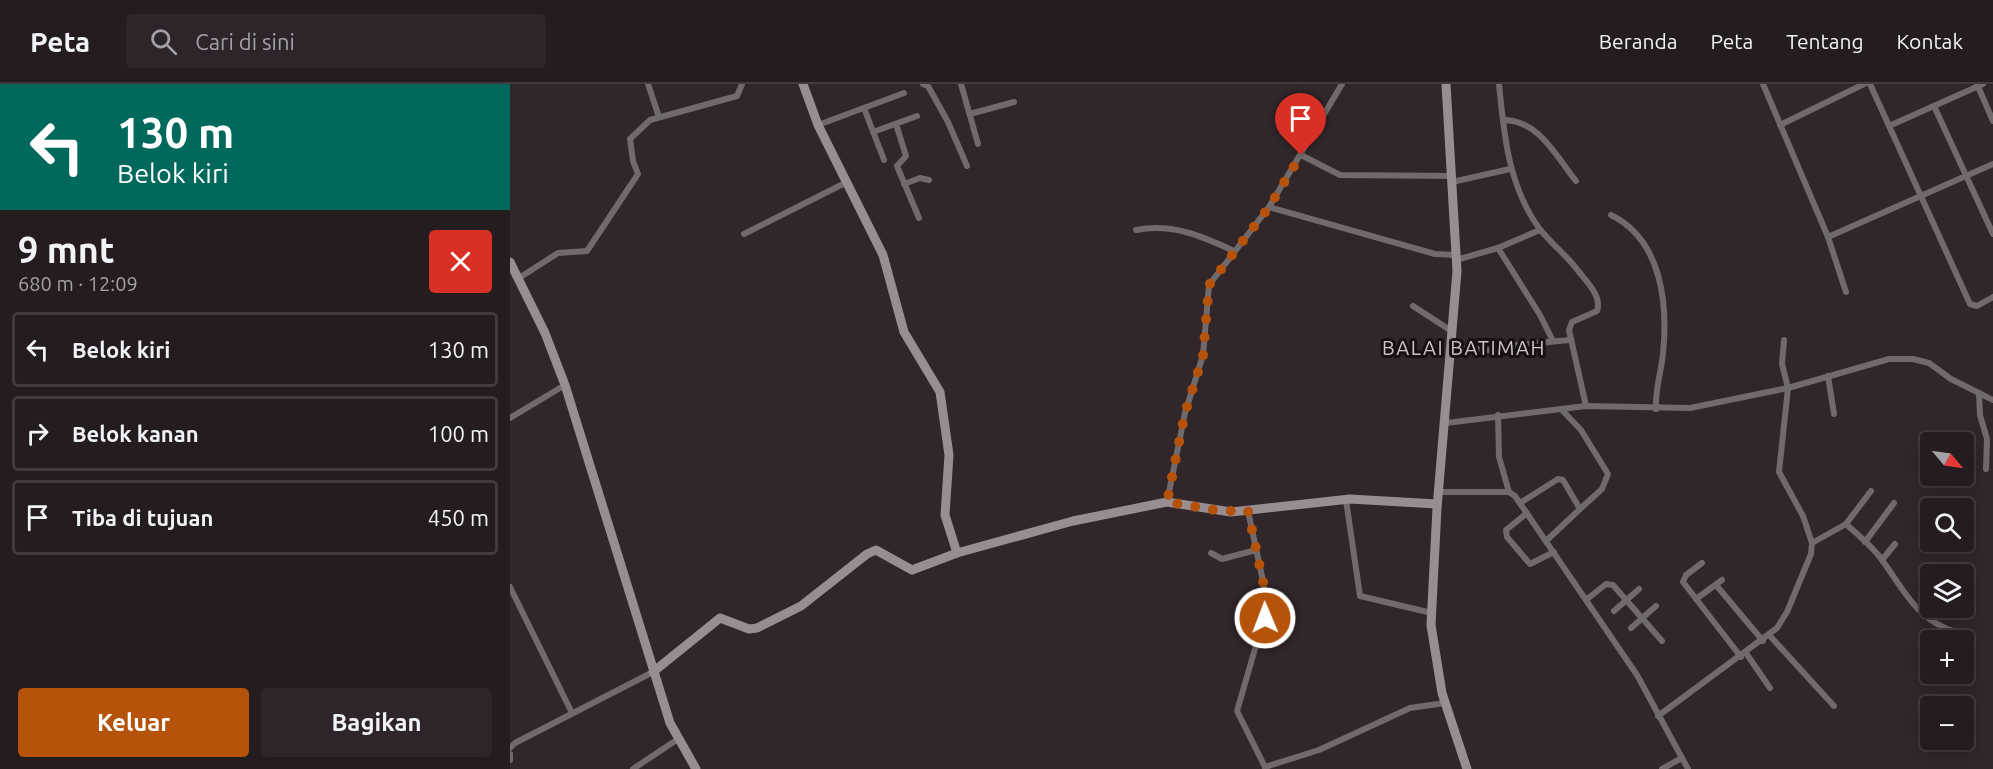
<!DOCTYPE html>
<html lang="id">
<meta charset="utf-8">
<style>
:root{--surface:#251c20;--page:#2d2529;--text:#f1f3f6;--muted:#a3a1a5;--line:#423a3e;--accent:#b45309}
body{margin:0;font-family:Ubuntu,sans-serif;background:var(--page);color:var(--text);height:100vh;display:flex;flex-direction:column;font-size:22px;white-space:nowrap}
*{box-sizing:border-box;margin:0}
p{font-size:20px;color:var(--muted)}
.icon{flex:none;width:33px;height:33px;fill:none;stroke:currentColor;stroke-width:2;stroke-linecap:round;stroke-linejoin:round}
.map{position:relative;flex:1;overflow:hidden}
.details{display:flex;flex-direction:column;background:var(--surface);width:510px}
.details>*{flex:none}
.top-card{background:#00695c;color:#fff;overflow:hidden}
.needle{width:39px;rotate:119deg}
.controls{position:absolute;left:1410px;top:348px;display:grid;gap:12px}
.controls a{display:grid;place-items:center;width:54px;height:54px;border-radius:6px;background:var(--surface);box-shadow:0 3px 15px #0003,0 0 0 2px var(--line);font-size:30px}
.pin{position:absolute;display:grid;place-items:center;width:51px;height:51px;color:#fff;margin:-62px -26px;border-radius:50% 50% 50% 0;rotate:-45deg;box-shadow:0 0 6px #0007}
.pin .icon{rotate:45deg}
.me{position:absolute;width:66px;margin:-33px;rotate:359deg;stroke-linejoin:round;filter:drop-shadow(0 0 4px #0008)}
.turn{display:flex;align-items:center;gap:21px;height:126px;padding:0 18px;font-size:27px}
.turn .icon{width:78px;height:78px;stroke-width:2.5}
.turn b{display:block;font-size:42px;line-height:51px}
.round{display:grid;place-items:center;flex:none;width:63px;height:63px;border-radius:6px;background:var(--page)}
.headline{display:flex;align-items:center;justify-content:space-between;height:102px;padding:0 18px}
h1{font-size:36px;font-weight:700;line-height:45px}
.action{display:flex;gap:12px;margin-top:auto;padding:12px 18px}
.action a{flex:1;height:69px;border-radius:6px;background:var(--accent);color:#fff;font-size:24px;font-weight:700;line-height:69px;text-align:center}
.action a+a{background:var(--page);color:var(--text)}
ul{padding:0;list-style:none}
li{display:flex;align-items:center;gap:18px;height:75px;margin:0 12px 9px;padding:0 6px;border:3px solid var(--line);border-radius:6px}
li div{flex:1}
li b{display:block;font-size:22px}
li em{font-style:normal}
header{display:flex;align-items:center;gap:36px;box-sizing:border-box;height:84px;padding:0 30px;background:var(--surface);border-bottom:2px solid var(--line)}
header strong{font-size:28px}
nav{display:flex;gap:33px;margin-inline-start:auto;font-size:21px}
.search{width:420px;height:54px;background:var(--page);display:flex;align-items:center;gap:15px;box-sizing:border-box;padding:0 21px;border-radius:6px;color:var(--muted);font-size:22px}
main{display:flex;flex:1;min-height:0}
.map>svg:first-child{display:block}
</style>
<header>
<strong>Peta</strong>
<div class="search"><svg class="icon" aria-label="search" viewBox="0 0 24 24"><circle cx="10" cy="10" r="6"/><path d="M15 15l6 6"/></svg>Cari di sini</div>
<nav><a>Beranda</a><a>Peta</a><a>Tentang</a><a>Kontak</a></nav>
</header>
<main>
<section class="details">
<div class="top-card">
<div class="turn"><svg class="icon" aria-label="left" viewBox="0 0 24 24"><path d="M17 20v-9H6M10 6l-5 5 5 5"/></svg><div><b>130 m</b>Belok kiri</div></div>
</div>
<div class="headline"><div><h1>9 mnt</h1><p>680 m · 12:09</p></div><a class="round" style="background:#d93025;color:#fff"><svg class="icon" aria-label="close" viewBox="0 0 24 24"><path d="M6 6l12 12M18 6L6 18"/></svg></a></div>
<ul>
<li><svg class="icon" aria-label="left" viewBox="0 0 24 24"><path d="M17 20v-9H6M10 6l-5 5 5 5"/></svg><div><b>Belok kiri</b></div><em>130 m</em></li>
<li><svg class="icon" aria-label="right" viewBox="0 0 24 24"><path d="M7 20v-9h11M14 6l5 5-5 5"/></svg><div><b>Belok kanan</b></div><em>100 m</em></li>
<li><svg class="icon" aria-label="arrive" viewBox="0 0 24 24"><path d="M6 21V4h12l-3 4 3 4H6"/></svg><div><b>Tiba di tujuan</b></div><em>450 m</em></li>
</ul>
<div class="action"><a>Keluar</a><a>Bagikan</a></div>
</section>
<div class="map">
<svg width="1483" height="685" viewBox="0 0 1483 685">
<rect width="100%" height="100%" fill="#31262a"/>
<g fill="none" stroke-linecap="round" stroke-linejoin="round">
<g stroke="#706a6c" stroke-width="6">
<path d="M138,0L149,33"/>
<path d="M413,0L418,2L438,38L457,82"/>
<path d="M451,0L468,60"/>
<path d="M989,0C994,50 998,101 1029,144C1041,160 1058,172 1069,188C1078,199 1092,213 1087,227L1062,238L1059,246L1076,322"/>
<path d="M1253,0L1318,153L1336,208"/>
<path d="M1360,0L1460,220L1467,222L1483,213"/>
<path d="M1467,0L1483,37"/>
<path d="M1424,22L1483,150"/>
<path d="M354,24L374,76"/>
<path d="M460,30L504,18"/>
<path d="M993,36C1029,36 1046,72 1066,97"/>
<path d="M386,40L396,72L387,82L409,134"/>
<path d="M308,41L394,9"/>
<path d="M1270,41L1354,0"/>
<path d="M1379,42L1473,0"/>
<path d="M363,48L407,32"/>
<path d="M791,71L830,91L942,92"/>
<path d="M942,98L1000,85"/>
<path d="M394,100L410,94L419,96"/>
<path d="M759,123L925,170L946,171"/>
<path d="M1101,131C1152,156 1158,220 1153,270C1151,289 1145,305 1146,325"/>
<path d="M626,146C662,139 692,152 724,167"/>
<path d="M234,150L337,98"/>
<path d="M1318,153L1483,80"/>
<path d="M988,164L1030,231L1043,257"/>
<path d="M946,176L988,164L1030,146"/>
<path d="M9,194L48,169L77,167L128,90L123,77L120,55L140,36L227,12L232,0"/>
<path d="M903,222L943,248"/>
<path d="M942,264L995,267L1007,261L1060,256"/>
<path d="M1318,292L1324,330"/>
<path d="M1469,309L1470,331L1477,355L1476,385"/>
<path d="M1051,325L1071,346L1098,390L1092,405L1070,425"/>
<path d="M988,331L989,373L999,408"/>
<path d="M0,334L55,301"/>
<path d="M936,339L1076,322L1180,324L1278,304L1379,275H1403L1419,279L1441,295L1483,316"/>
<path d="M928,408H999L1005,412L1127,591L1178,685"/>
<path d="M836,416L850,512L922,529"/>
<path d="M657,418L675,329L693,271L699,201L759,123L832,0"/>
<path d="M1010,419L1048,395L1053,396L1070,425L1036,457"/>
<path d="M738,427L753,497L756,527L727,627L756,685"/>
<path d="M1017,429L996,446L997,453L1020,480L1044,468"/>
<path d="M1336,440C1348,451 1362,462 1372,476C1394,506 1407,537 1446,548"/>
<path d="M1355,458L1384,419"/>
<path d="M1302,459L1336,440L1361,407"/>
<path d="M701,469L712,475L746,466"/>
<path d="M1372,476L1385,460"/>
<path d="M1192,479L1176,491L1173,498L1231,573"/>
<path d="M1206,501L1253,557"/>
<path d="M0,503L62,629"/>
<path d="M1186,515L1212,496"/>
<path d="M1076,516L1096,500L1103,501L1152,557"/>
<path d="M1104,527L1129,505"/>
<path d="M1121,544L1146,522"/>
<path d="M1260,552L1324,622"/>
<path d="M1236,569L1260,604"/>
<path d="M1148,632L1267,544L1277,528L1301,470L1302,459L1293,432L1269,388L1278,304L1272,280L1274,256"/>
<path d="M0,664L5,659L143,588"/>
<path d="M0,670V676"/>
<path d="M755,683L809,666L900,624L935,619"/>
<path d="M123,685L168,655"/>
<path d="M1152,685L1172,674"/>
</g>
<g stroke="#988e92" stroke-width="9">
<path d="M293,0L308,41L373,171L394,248L430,308L439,371L435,431L447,469"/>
<path d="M936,0L947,187L927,424L921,541L932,609L957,685"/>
<path d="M0,178L35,249L55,301L160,639L186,685"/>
<path d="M143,588L210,534L239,545L247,544L291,522L357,470L366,466L402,486L447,469L563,437L657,418L721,428L840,415L927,420"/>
</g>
</g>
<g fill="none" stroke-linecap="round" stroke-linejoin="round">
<path stroke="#b45309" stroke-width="10" stroke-dasharray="0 18" d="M755,534V507L738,427H710L657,418L675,329L693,272L699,201L759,123L791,71"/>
</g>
<g text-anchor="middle" stroke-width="6" stroke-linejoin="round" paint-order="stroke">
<g font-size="20" letter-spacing="1.5" fill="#d1c2c8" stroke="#151012">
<text x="954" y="271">BALAI BATIMAH</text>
</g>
</g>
</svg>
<div class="controls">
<a><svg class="needle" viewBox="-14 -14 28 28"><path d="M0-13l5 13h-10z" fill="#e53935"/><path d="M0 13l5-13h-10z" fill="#a3a1a5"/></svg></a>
<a><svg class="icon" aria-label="search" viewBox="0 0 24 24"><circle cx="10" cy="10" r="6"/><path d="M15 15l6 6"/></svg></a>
<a><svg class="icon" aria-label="layers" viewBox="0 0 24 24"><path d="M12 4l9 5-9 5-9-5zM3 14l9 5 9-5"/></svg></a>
<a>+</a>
<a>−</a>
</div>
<div class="pin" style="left:791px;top:71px;background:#d93025"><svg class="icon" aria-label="arrive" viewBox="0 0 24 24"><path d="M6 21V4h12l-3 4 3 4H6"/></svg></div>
<svg class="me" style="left:755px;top:534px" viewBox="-20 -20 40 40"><circle r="17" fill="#b45309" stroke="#fff" stroke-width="3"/><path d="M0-11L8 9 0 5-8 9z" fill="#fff"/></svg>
</div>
</main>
